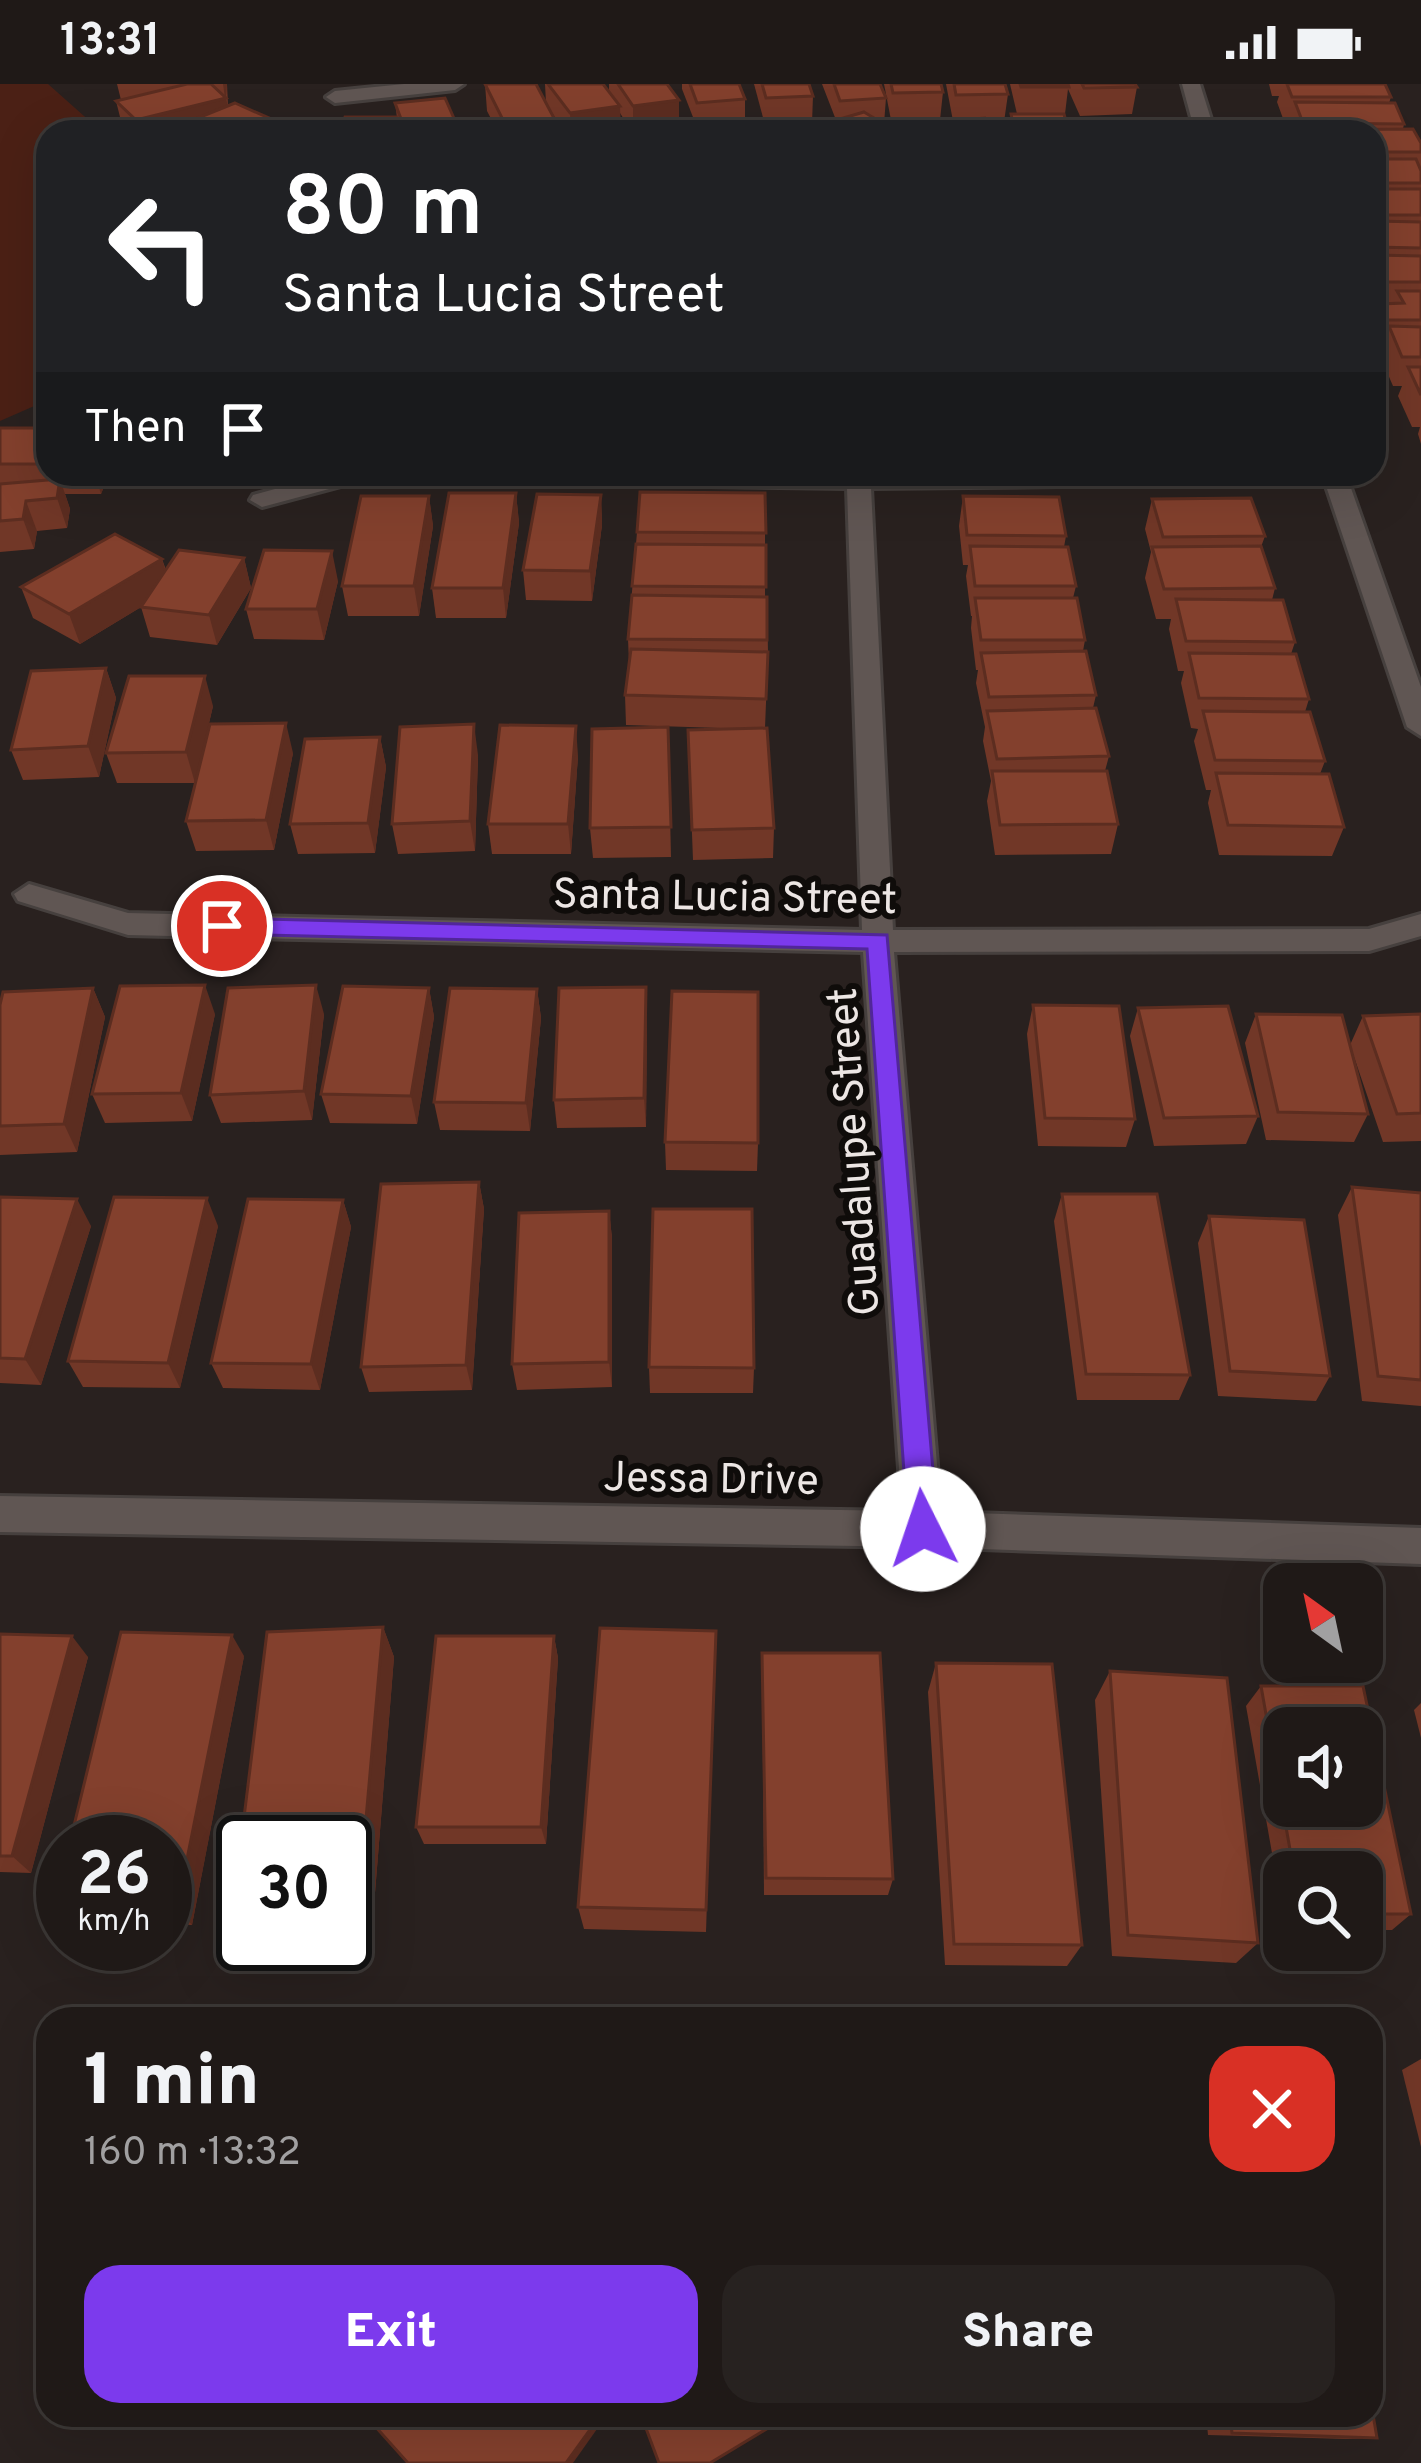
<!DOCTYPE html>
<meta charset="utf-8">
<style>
:root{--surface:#1f1917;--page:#272220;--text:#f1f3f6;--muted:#a1a0a1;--line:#3c3836;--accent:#7c3aed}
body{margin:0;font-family:Overpass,sans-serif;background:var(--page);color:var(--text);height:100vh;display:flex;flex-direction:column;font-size:45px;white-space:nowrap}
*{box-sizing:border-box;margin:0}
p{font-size:39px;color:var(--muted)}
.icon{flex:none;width:66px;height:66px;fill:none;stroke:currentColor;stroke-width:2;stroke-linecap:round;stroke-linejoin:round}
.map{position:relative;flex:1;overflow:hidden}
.drawer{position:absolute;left:36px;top:1923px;width:1347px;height:420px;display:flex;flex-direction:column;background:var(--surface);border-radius:36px;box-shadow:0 12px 48px #0002,0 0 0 3px var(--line)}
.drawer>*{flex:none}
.top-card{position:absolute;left:36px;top:36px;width:1350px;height:366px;border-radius:36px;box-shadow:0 12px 48px #0002,0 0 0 3px var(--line);background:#202124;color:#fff;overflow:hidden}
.needle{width:78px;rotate:327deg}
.tools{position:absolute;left:1263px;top:1479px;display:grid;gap:24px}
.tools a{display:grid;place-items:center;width:120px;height:120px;border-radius:24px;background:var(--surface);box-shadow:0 12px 48px #0002,0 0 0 3px var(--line);font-size:60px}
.speed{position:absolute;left:36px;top:1731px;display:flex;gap:24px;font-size:60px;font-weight:700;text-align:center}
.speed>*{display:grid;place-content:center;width:156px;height:156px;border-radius:50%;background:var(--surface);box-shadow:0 12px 48px #0002,0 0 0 3px var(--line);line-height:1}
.speed small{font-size:30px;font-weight:400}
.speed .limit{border:6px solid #111;border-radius:18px;background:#fff;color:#111}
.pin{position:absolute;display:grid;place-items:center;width:102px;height:102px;color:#fff;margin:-51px;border:6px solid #fff;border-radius:50%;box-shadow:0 3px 12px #0007}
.me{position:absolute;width:132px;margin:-66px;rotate:356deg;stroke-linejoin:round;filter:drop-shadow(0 0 9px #0008)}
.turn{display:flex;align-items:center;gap:42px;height:252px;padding:0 48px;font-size:54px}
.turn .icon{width:156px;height:156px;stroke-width:2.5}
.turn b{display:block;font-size:84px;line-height:102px}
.then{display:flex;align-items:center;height:114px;padding:0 48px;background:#0003;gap:24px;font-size:45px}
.round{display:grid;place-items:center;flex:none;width:126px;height:126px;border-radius:36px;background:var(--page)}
.headline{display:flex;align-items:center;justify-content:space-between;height:204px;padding:0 48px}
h1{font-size:72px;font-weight:800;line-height:90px}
.cta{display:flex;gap:24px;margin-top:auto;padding:24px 48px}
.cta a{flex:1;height:138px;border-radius:36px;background:var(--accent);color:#fff;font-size:48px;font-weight:800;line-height:138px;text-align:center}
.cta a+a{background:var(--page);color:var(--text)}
.status{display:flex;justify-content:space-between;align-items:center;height:84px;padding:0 60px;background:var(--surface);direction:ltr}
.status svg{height:33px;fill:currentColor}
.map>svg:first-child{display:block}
</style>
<div class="status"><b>13:31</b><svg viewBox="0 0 49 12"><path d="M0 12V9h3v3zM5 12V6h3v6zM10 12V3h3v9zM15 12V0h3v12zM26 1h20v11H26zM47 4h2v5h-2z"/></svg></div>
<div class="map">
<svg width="1421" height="2379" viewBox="0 0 1421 2379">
<rect width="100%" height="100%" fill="#29211f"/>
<path fill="#4b2015" d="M0,0H48L102,48H48V316L0,337Z"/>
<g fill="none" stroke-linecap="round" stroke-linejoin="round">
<g stroke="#46403e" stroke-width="6">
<g id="minor">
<path d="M404,0H464L455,6L335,19L326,13L335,7Z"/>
<path d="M1182,0H1200L1215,48H1195Z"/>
<path d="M330,390H1346L1421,603V652L1407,643L1325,399L871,404L893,846L1369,845L1421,830V852L1369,867L894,868L941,1428L1421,1444V1480L923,1463L0,1448V1412L902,1427L863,868L128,851L18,817L14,810L29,800L128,829L862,846L847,404L359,397L262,423L250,416L253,411Z"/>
</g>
</g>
<use href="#minor" fill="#605653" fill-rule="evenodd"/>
</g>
<g fill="#713727">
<path d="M117,0H227L228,22L271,45L328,39L329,48H127L123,45L116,17L121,16Z"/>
<path d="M485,0L546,19L545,0H603L609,8V0H667L679,44L632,48L620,29L621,48H565L552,29L555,36L556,48H498L487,27Z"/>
<path d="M682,0H739L745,15V43L698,46L682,5Z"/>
<path d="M754,0H809L813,12L812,39L765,41Z"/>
<path d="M822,0H880L886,14L884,40L897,48H822L823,40L836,36Z"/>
<path d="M884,0H941L943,8L940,36H891Z"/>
<path d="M946,0H1005L1008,10L1004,38H988L994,48H933L934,38L953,37Z"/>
<path d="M1010,0H1135L1137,3L1132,30L1080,32L1068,5L1065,30L1069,48H1009L1011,30H1017Z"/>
<path d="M1269,0H1385L1391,13L1389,19L1404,40L1403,45L1421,59V360L1418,350L1420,343H1412L1398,312L1402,302H1393L1380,272L1382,265H1379L1374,256V236L1377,227H1374V48H1289L1290,40H1285L1277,18L1279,12H1272Z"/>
<path d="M395,19L460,48H399Z"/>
<path d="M48,313V340L41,318Z"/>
<path d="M0,344H48V390H109L101,410H65L70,425L67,444L37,447L34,465L0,468Z"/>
<path d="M516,409L519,439L506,534H436L432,504Z"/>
<path d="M765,409V513H767L768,568L765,644L774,744L773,774L693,776L688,646L751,645L626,641L625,611L629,578L628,555L637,448Z"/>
<path d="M601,411L602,441L592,517L526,516L523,486Z"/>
<path d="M429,412L433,442L419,532H348L342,502Z"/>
<path d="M963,412L1066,452L1064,463L1076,502L1073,514L1085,556L1083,567L1096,611L1093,624L1109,672L1105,687L1118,740L1111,770L995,771L987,717L991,697L983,657L985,643L976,599L978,586H976L971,544L972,532H971L966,492L968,481H963L959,442Z"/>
<path d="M1152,415L1265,452L1261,463L1275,504L1272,516L1295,558L1291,570L1309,615L1305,628L1325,677L1320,690L1344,743L1332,772L1219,771L1208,719L1211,706H1206L1194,657L1198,645L1191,644L1181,599L1184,587H1178L1169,545L1171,535H1156L1145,494L1151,468L1145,445Z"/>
<path d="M244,474L251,504L217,561L150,553L141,523L80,560L33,534L21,503L162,475L166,486Z"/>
<path d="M338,497L324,556L254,555L246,525Z"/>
<path d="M106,584L116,614L99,693L23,696L11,666Z"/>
<path d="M213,622L195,699H117L106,669Z"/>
<path d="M668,643L671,773L593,774L590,744Z"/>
<path d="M380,653L386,683L375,769L298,770L290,740Z"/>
<path d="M293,669L274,766L196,767L186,737Z"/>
<path d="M478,671L475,767L398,770L392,740Z"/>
<path d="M578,672L571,770H492L488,740Z"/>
<path d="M93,904L105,933L77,1068L0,1071V921Z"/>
<path d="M429,904L434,933L417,1040L330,1039L321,1010Z"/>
<path d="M537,905L541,934L530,1047L440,1046L434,1018Z"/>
<path d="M1033,921L1135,1035L1126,1063L1038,1062L1027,950Z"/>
<path d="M1138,924L1258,1032L1246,1060L1154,1062L1130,952Z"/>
<path d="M215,930L192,1037L105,1039L92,1010Z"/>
<path d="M324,930L312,1036L221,1039L210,1011Z"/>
<path d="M1256,930L1350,961L1363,932L1421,930V1057L1383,1058L1352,967L1368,1030L1354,1058L1266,1056L1245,959Z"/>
<path d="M647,932L646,1043L557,1044L554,1016Z"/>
<path d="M665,1058L758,1059L757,1087L666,1086Z"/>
<path d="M479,1098L484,1125L472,1306L369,1308L361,1283Z"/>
<path d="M1352,1103L1421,1109V1322L1362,1317L1338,1131Z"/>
<path d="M1062,1110L1190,1291L1179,1316H1077L1054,1137Z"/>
<path d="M0,1113L91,1142L41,1301L0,1299Z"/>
<path d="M343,1116L351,1143L320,1306L223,1304L211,1279Z"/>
<path d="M609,1127L612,1154V1303L517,1306L512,1280Z"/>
<path d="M1209,1132L1330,1292L1316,1317L1218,1312L1198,1159Z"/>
<path d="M218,1142L180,1304L83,1303L68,1277Z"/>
<path d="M649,1283L754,1284L753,1309H650Z"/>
<path d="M383,1543L394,1573L372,1846L345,1847V1758H243V1842L232,1830L267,1548Z"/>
<path d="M716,1547L706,1848L584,1845L578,1823Z"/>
<path d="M0,1550L88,1573L31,1789L0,1788Z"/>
<path d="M554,1552L558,1574L546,1760H424L416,1743Z"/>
<path d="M762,1569L893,1795L888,1811H764Z"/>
<path d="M244,1572L192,1841L165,1840V1758Z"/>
<path d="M936,1579L1082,1861L1067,1882L945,1881L928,1608Z"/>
<path d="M1110,1587L1258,1859L1236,1879L1112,1872L1095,1616Z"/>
<path d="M1261,1602L1411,1830L1392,1846H1362V1788H1284V1837L1246,1622Z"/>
<path d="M1421,1619V1654L1414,1626Z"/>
<path d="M1421,1975V2063L1402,1986Z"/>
<path d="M820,2331H969L970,2342L820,2345Z"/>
<path d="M1009,2331H1169L1171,2340L1010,2342Z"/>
<path d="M1206,2331H1371L1377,2354L1346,2355L1208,2351Z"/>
</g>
<g fill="#5c2d20">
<path d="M223,0H227L226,14L232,41L204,48H139L136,36L225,14Z"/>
<path d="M679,16V44L633,48V22Z"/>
<path d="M620,22L621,48H571L570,29Z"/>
<path d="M269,34L271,48H234Z"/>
<path d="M555,36L556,48H506V42Z"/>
<path d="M95,390H109L101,410Z"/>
<path d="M60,395L70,425L67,444L57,414Z"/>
<path d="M516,409L519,439L506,534L503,504Z"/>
<path d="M601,411L602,441L592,517L590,487Z"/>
<path d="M429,412L433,442L419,532L414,502Z"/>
<path d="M26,417L37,447L34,465L23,435Z"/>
<path d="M332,467L338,497L324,556L317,525Z"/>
<path d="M244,474L251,504L217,561L209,531Z"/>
<path d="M162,475L171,505L80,560L69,530Z"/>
<path d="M106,584L116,614L99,693L88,662Z"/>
<path d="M205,592L213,622L195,699L186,668Z"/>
<path d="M286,639L293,669L274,766L266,736Z"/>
<path d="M474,640L478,671L475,767L470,737Z"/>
<path d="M576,642L578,672L571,770L568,740Z"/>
<path d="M380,653L386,683L375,769L368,739Z"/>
<path d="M205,901L215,930L192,1037L181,1009Z"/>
<path d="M316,901L324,930L312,1036L304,1007Z"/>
<path d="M646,903L647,932L646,1043L644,1014Z"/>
<path d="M93,904L105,933L77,1068L64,1040Z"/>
<path d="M429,904L434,933L417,1040L411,1012Z"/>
<path d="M537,905L541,934L530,1047L526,1019Z"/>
<path d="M479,1098L484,1125L472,1306L466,1281Z"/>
<path d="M207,1114L218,1142L180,1304L168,1279Z"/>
<path d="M77,1115L91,1142L41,1301L25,1275Z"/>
<path d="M343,1116L351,1143L320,1306L311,1280Z"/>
<path d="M609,1127L612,1154V1303L609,1278Z"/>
<path d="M383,1543L394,1573L372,1846L358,1825Z"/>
<path d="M232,1551L244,1572L192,1841L177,1825Z"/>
<path d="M72,1552L88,1573L31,1789L12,1772Z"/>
<path d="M554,1552L558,1574L546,1760L541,1743Z"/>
<path d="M580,2331H584L597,2345L573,2379H566Z"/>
</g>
<g fill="#83402d" stroke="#5c2d20" stroke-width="3" fill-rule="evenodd">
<path d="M187,0H211L226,14L136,36L116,17Z"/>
<path d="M485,0H536L555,36L506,42Z"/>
<path d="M548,0H603L620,22L570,29Z"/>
<path d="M618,0H667L679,16L633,22Z"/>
<path d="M690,0H739L745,15L697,19Z"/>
<path d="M762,0H809L813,12L766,14Z"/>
<path d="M834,0H880L886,14L840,17Z"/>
<path d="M891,0H941L943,8L893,9Z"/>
<path d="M954,0H1005L1008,10L956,11Z"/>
<path d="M1020,0H1068L1069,3H1021Z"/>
<path d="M1082,0H1135L1137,3L1084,4Z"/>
<path d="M1287,0H1385L1391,13H1292Z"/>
<path d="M445,14L460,48H406L395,19Z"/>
<path d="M1295,18L1395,19L1404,40L1303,39Z"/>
<path d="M235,19L269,34L234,48H163Z"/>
<path d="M864,28L897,48H836L823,40Z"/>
<path d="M1011,30H1064L1069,48H1015Z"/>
<path d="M345,33H396L392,48H340Z"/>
<path d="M985,34L994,48H939L934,38Z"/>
<path d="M280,35L328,39L321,48H269Z"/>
<path d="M1092,40H1132L1135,48H1094Z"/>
<path d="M736,42L760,48H729Z"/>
<path d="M1413,45L1421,59V68H1374V48H1302L1301,46Z"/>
<path d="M1374,75H1416L1421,87V99H1374Z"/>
<rect x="1374" y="105" width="47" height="26"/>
<path d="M1374,137L1421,138V164L1374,163Z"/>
<path d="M1374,171L1421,172V198H1374Z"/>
<path d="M1397,207H1421V236H1388L1379,220L1404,219Z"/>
<path d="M1389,242L1421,243V273H1402Z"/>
<path d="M1408,283H1421V311Z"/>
<rect x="0" y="344" width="48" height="36"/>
<path d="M60,395L57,414L26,417L23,435L0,437V400Z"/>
<path d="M640,408L765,409L766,449L637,448Z"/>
<path d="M449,409H516L503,504H432Z"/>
<path d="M537,410L601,411L590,487L523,486Z"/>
<path d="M361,412H429L414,502H342Z"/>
<path d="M963,412L1059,413L1066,452L967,451Z"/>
<path d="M1251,414L1265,452L1163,453L1152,415Z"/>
<path d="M115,450L162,475L69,530L21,503Z"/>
<path d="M636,460L766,461V503L632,502Z"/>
<path d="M970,462L1068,463L1076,502H975Z"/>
<path d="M1261,462L1275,504L1164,505L1152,463Z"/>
<path d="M179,466L244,474L209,531L141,523Z"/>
<path d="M264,466L332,467L317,525H246Z"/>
<path d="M632,511L767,513V556L628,555Z"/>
<path d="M975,514H1077L1085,556H981Z"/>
<path d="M1176,515L1283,516L1295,558L1186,557Z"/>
<path d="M631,565L768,568L766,615L625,611Z"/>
<path d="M1086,567L1096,611L989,613L981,569Z"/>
<path d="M1189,569L1296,570L1309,615L1199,614Z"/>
<path d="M106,584L88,662L11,666L31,587Z"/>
<path d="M129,592H205L186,668L106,669Z"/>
<path d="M1096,624L1109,672L997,675L987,627Z"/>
<path d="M1203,627L1310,628L1325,677L1215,676Z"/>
<path d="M286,639L266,736L186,737L210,640Z"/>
<path d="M474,640L470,737L392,740L400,643Z"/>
<path d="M500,641L576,642L568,740H488Z"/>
<path d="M668,643L671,743L590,744L592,645Z"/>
<path d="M767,644L774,744L692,746L688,646Z"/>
<path d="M380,653L368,739L290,740L305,655Z"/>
<path d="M992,687H1107L1118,740L1000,741Z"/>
<path d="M1216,689L1329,690L1344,743L1228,741Z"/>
<path d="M205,901L181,1009L92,1010L120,902Z"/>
<path d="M316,901L304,1007L210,1011L228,904Z"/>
<path d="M343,902L429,904L411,1012L321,1010Z"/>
<path d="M646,903L644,1014L554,1016L559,904Z"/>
<path d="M93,904L64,1040L0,1042V921L3,908Z"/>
<path d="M450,904L537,905L526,1019L434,1018Z"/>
<path d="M672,907L758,908V1059L665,1058Z"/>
<path d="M1033,921L1119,922L1135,1035L1045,1034Z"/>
<path d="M1228,922L1258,1032L1164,1034L1138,924Z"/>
<path d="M1256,930L1342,931L1368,1030L1278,1028Z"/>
<path d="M1421,930V1029L1397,1030L1363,932Z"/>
<path d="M479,1098L466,1281L361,1283L381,1100Z"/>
<path d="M1352,1103L1421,1109V1296L1378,1292Z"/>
<path d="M1062,1110H1157L1190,1291L1086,1290Z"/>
<path d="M0,1113L77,1115L25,1275L0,1274Z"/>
<path d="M114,1113L207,1114L168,1279L68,1277Z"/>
<path d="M248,1115L343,1116L311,1280L211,1279Z"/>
<path d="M653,1125H752L754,1284L649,1283Z"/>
<path d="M609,1127V1278L512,1280L519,1129Z"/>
<path d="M1209,1132L1304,1136L1330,1292L1230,1287Z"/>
<path d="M383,1543L358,1825H345V1758H243V1829L232,1830L267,1548Z"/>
<path d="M600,1544L716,1547L706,1826L578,1823Z"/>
<path d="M121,1548L232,1551L177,1825H165V1758H70Z"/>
<path d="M0,1550L72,1552L12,1772H0Z"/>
<path d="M436,1552H554L541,1743H416Z"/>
<path d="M762,1569H880L893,1795L766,1794Z"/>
<path d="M936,1579L1052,1580L1082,1861L954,1860Z"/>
<path d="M1110,1587L1227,1594L1258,1859L1128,1851Z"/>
<path d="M1261,1602H1363L1411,1830H1362V1788H1294ZM1284,1644H1362V1722H1284Z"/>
<path d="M1371,2319L1377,2354L1232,2349L1230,2331H1371Z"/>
<path d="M365,2331H580L592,2343L566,2379H408Z"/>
<path d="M641,2331H790L710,2379H659Z"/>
<path d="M825,2331H969L970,2342L826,2343Z"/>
<path d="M1024,2331H1169L1171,2340L1024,2341Z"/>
</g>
<path fill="#7c3aed" stroke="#51269a" stroke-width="3" d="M222,834L887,851L938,1445L933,1454L923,1458L912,1454L908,1445L867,865L222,850L211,842Z"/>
<g text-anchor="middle" stroke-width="12" stroke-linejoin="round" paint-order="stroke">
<g font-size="42" fill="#ece6e4" stroke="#0f0c0a">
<text transform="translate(725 811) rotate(1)" y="15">Santa Lucia Street</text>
<text transform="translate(852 1068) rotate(-94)" y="15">Guadalupe Street</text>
<text transform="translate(711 1393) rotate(1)" y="15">Jessa Drive</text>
</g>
</g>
</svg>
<div class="tools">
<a><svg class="needle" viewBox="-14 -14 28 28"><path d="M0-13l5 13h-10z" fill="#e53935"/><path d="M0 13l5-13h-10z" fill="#a1a0a1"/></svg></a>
<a><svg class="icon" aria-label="sound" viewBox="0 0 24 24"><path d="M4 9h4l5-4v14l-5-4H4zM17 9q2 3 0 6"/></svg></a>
<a><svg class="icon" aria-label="search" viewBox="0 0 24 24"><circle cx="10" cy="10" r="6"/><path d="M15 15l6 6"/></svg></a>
</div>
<div class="speed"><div>26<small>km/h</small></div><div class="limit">30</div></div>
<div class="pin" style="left:222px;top:842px;background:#d93025"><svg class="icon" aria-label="arrive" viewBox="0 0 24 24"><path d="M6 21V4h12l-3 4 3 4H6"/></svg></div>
<svg class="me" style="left:923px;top:1445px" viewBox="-20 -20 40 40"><circle r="19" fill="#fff"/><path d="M0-13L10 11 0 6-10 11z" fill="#7c3aed"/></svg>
<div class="top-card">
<div class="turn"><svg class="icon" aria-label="left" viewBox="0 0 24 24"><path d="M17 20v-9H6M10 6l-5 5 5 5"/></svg><div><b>80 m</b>Santa Lucia Street</div></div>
<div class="then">Then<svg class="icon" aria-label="arrive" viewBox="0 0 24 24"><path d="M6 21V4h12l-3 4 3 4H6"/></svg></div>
</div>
<section class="drawer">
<div class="headline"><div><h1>1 min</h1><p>160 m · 13:32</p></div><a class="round" style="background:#d93025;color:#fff"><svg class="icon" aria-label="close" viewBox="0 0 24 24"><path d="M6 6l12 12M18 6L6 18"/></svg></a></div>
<div class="cta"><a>Exit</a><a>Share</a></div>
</section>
</div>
